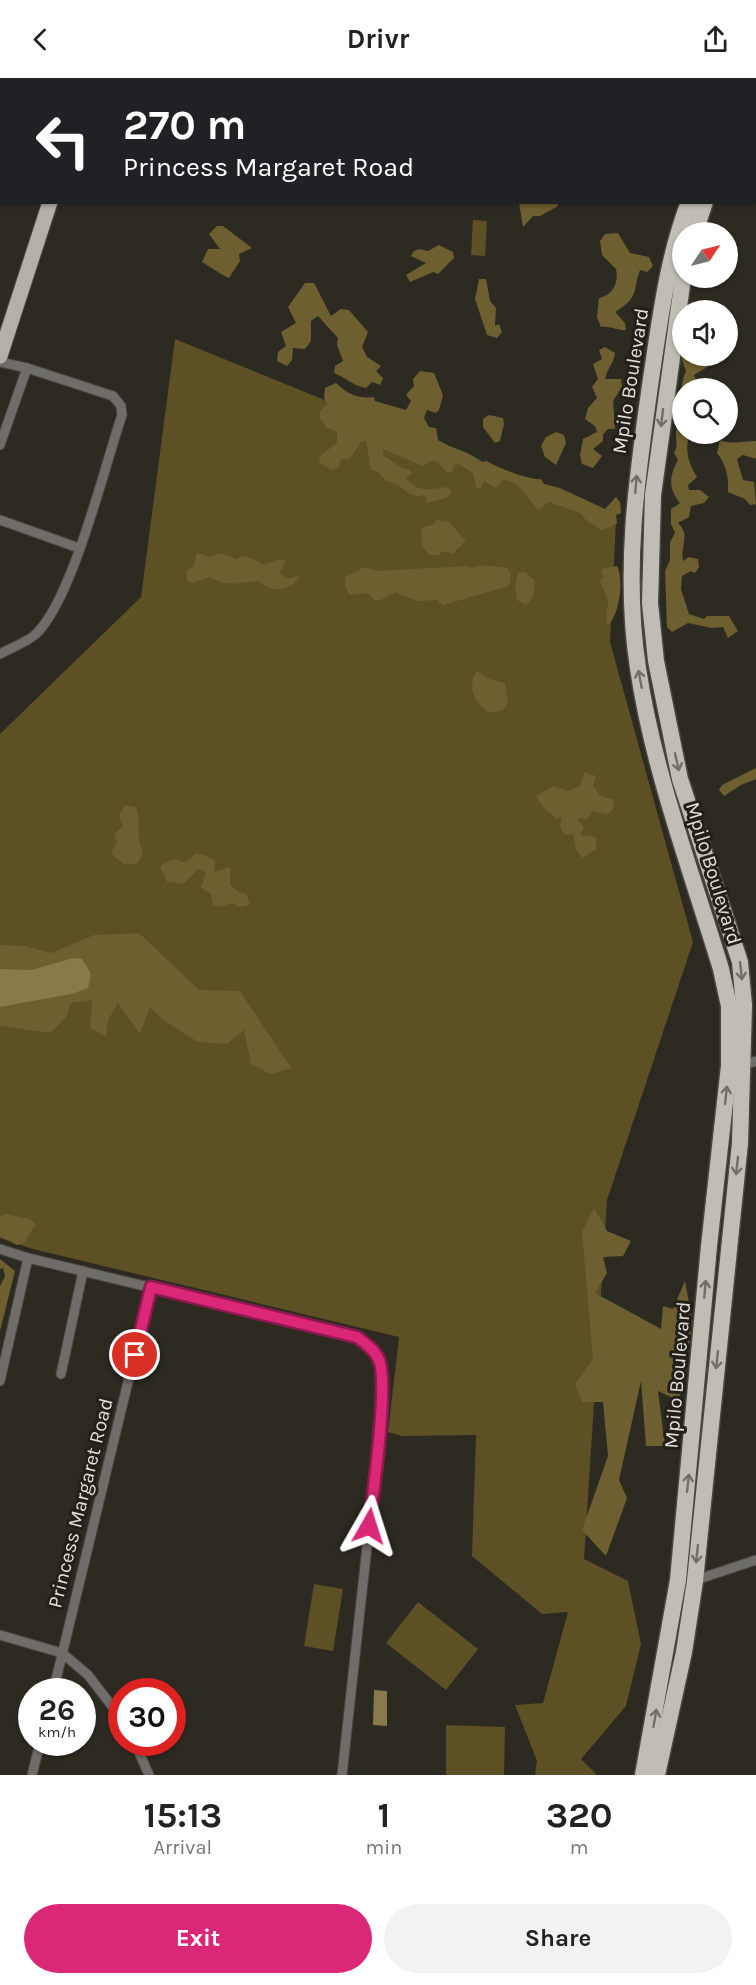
<!DOCTYPE html>
<style>
:root{--surface:#fff;--page:#f2f2f2;--text:#222;--muted:#767676;--accent:#db2777}
body{margin:0;font-family:Karla,sans-serif;background:var(--page);color:var(--text);height:100vh;display:flex;flex-direction:column;font-size:22px;white-space:nowrap}
*{box-sizing:border-box;margin:0}
p{font-size:20px;color:var(--muted)}
.icon{flex:none;width:33px;height:33px;fill:none;stroke:currentColor;stroke-width:2;stroke-linecap:round;stroke-linejoin:round}
.map{position:relative;height:1697px;overflow:hidden}
.sheet{display:flex;flex-direction:column;background:var(--surface);flex:1}
.sheet>*{flex:none}
.guide{position:absolute;left:0px;top:0px;width:756px;height:126px;box-shadow:0 2px 4px #0004;background:#202124;color:#fff;overflow:hidden}
.needle{width:39px;rotate:55deg}
.buttons{position:absolute;left:672px;top:144px;display:grid;gap:12px}
.buttons a{display:grid;place-items:center;width:66px;height:66px;border-radius:50%;background:var(--surface);box-shadow:0 2px 4px #0004;font-size:30px}
.speed{position:absolute;left:18px;top:1600px;display:flex;gap:12px;font-size:30px;font-weight:700;text-align:center}
.speed>*{display:grid;place-content:center;width:78px;height:78px;border-radius:50%;background:var(--surface);box-shadow:0 2px 4px #0004;line-height:1}
.speed small{font-size:15px;font-weight:400}
.speed .limit{border:9px solid #d22;background:#fff;color:#111}
.pin{position:absolute;display:grid;place-items:center;width:51px;height:51px;color:#fff;margin:-26px;border:3px solid #fff;border-radius:50%;box-shadow:0 2px 6px #0007}
.me{position:absolute;width:66px;margin:-33px;rotate:6deg;stroke-linejoin:round;filter:drop-shadow(0 0 4px #0008)}
.turn{display:flex;align-items:center;gap:21px;height:126px;padding:0 24px;font-size:27px}
.turn .icon{width:78px;height:78px;stroke-width:2.5}
.turn b{display:block;font-size:42px;line-height:51px}
.eta{display:flex;justify-content:space-evenly;align-items:center;height:102px;text-align:center}
.eta b{font-size:36px;font-weight:700;line-height:42px}
.action{display:flex;gap:12px;margin-top:auto;padding:12px 24px}
.action a{flex:1;height:69px;border-radius:36px;background:var(--accent);color:#fff;font-size:24px;font-weight:700;line-height:69px;text-align:center}
.action a+a{background:var(--page);color:var(--text)}
header{display:flex;justify-content:space-between;align-items:center;height:78px;padding:0 24px;background:var(--surface);font-size:27px;font-weight:700}
.map>svg:first-child{display:block}
</style>
<header><svg class="icon" aria-label="back" viewBox="0 0 24 24"><path d="M15 5l-7 7 7 7"/></svg>Drivr<svg class="icon" aria-label="share" viewBox="0 0 24 24"><path d="M12 15V3M7 8l5-5 5 5M5 13v7h14v-7"/></svg></header>
<div class="map">
<svg width="756" height="1697" viewBox="0 0 756 1697">
<rect width="100%" height="100%" fill="#2d2a22"/>
<g fill="#5d5025">
<path d="M473,142L487,143L485,178L471,177Z"/>
<path d="M175,261L616,441L610,564L693,864L607,1122L584,1481L628,1503L641,1566L626,1628L581,1681L597,1697H535L537,1683L515,1627L543,1625L568,1534L542,1536L472,1478L476,1357L402,1358L388,1354L399,1259L33,1171L0,1160V656L141,519Z"/>
<path d="M314,1506L343,1511L333,1573L304,1568Z"/>
<path d="M418,1524L478,1571L446,1612L386,1565Z"/>
<path d="M446,1647L505,1649L504,1697H446Z"/>
</g>
<g fill="#6d5f30">
<path d="M231,0H478L230,1Z"/>
<path d="M519,124L558,125V128L540,138H533L523,149Z"/>
<path d="M217,148H223L252,170L239,176L240,183L229,200C227,200 204,185 202,184L208,171H220L209,156Z"/>
<path d="M618,155L630,175L649,179L653,188L647,194L640,192C632,215 640,218 615,234L625,245L626,252C618,253 611,248 601,249L597,239L599,220C613,217 619,205 616,191L602,177L600,163L605,156Z"/>
<path d="M439,167L453,174L454,180L438,196L433,194L410,204L406,197L426,185L411,178L414,173L420,171L428,173Z"/>
<path d="M479,201H486L490,223L496,230L495,248L499,246L502,254L497,260L487,257L475,221Z"/>
<path d="M305,205H314L331,238L341,231L349,232L368,254L362,269L367,279L381,288L376,293L383,300L380,307L372,304L366,310C353,308 345,299 334,295L335,288L343,283L337,267L338,260L318,238L311,243V263L305,271L293,270L292,282L287,288L277,283L278,274L286,268L281,254L296,245L288,229Z"/>
<path d="M682,265V278H694L696,282L702,278L709,288L694,297L698,307L682,310V356H691C683,369 689,387 697,399L688,407L689,412H700L709,419L704,425L691,428L689,439L678,445C691,457 680,468 683,483L689,479L698,481L699,489L695,495L691,493L682,498L681,511L689,536L704,541L707,538H729L738,553L728,560L723,549L712,550L688,545L672,554L667,549L665,493L670,482V464L675,455L671,446V431L680,425C668,410 669,399 678,382L674,375C678,368 676,363 676,356C676,350 679,347 680,342C682,327 679,307 686,293L682,282Z"/>
<path d="M605,269L615,275C614,286 607,290 605,301H621L622,309L613,323L615,351H608L603,356V363L593,371L602,378L593,390L582,386L580,377L583,361L597,354L595,348L585,341L588,330L597,320L592,309L598,301L593,286L602,281L599,272Z"/>
<path d="M420,293L434,295L443,317L439,332L436,335L427,332L424,340L429,349L436,350L438,362C452,371 469,373 482,384L487,383C495,389 532,403 541,401L544,406L560,410L605,431L616,419L620,424L621,435L616,437L617,446L602,452L587,443L580,435L549,424L538,432C529,422 518,401 503,402L496,410L484,403L481,410H476L473,395L459,386L454,387L452,395L446,394L438,384L432,383L423,388L383,371V377L403,391H409L412,395L406,400C416,414 431,412 446,409L451,413L449,419L427,425L425,417C410,423 401,404 387,404L378,394L371,392L366,363L361,364L350,381H341L339,390L332,392L320,385L319,379L337,365V353L327,350L319,339L320,333L327,326L324,320L325,310L336,305C347,316 358,321 374,319L375,323L406,332L411,323L406,317L414,308L413,301Z"/>
<path d="M489,337L503,340L504,346L500,363L495,365L483,349V341Z"/>
<path d="M556,354L564,357L566,365L556,387L545,379L541,368L546,359Z"/>
<path d="M720,362C731,367 744,363 756,363V381L743,377L737,381L743,402L754,404L756,426L750,427L745,421L728,414C729,400 726,386 717,375Z"/>
<path d="M436,442L449,444L466,463L452,476L444,473L438,477H429L422,468L421,450L435,446Z"/>
<path d="M197,475L210,479L221,475L236,481L242,478L251,480L264,487L279,481L286,483L279,495L288,500L300,498C291,513 272,516 259,503C238,504 230,510 210,499L191,505L187,503V492L193,489Z"/>
<path d="M481,487L507,490L511,495L509,508L443,527L437,522L416,523L395,514L379,523L373,521L368,515L350,517L345,509V499L365,489L377,493L468,488L472,490Z"/>
<path d="M617,488C624,501 620,535 609,546L606,545L608,522L600,503L604,499L601,491Z"/>
<path d="M525,494L535,503L533,520L526,527L517,522L515,509L518,495Z"/>
<path d="M477,593L489,601L505,605L508,625L503,632L489,635C475,624 466,610 477,593Z"/>
<path d="M756,690V701L741,707L724,718L719,712L722,707Z"/>
<path d="M584,694L596,698L593,708L601,718L614,722L613,731L608,736L592,733L587,742L580,739L578,742L584,750L580,757L596,759V771L583,780L576,771L573,756L564,757L560,748L562,739L557,741L543,729L536,718L554,708L568,713L580,708Z"/>
<path d="M125,727L136,729C142,744 135,759 143,773L138,785L125,787L111,776L117,763L114,756L123,749L119,738Z"/>
<path d="M195,776L203,777L215,783L214,794L230,789V807L242,816L246,815L250,827L239,829L231,825L222,829L213,827L211,816L201,810L206,795L199,791L183,806L167,804L160,788L174,781L186,785Z"/>
<path d="M139,855L199,912L240,913L291,990L271,996L251,986L244,952L227,966L198,964L163,942L150,929L140,956L118,925L108,942L106,959L90,950L92,922L71,925L66,939L51,955L0,948V929L72,916L73,880L31,892L0,891V867L25,868L51,875L94,857Z"/>
<path d="M594,1130L607,1153L631,1163L623,1178L603,1179L607,1195L595,1215L661,1251L663,1228L673,1231L685,1203L692,1241L685,1304L678,1322L658,1313L665,1368H646L641,1303L619,1402L627,1420L606,1478L582,1452L608,1378L603,1324H582L575,1306L593,1281L582,1154Z"/>
<path d="M4,1136L30,1141L36,1146L24,1165L17,1167L0,1158V1140Z"/>
<path d="M0,1181L15,1193L0,1253V1208L5,1198L3,1190L0,1191Z"/>
</g>
<g fill="#897a4b">
<path d="M73,880L82,881L91,896L88,910L72,916L0,929V891L31,892Z"/>
<path d="M374,1612L387,1613V1648L373,1647Z"/>
</g>
<g fill="none" stroke-linecap="round" stroke-linejoin="round">
<g stroke="#4a4740" stroke-width="11">
<g id="minor">
<path d="M754,115L756,116"/>
<path d="M0,284L27,290L113,318L121,328L122,337C104,390 73,520 36,556C27,564 11,570 0,576"/>
<path d="M0,367L27,290"/>
<path d="M0,442L79,470"/>
<path d="M740,988L756,983"/>
<path d="M0,1171L28,1180L357,1259C370,1269 377,1276 382,1292L379,1359L342,1697"/>
<path d="M61,1296L83,1193"/>
<path d="M0,1303L28,1180"/>
<path d="M693,1503L756,1482"/>
<path d="M0,1557L62,1575L88,1597L122,1641"/>
<path d="M53,1614L151,1209"/>
<path d="M135,1665L149,1697"/>
<path d="M32,1697L40,1665"/>
</g>
</g>
<g stroke="#4a4740" stroke-width="17">
<g id="primary">
<path d="M146,2L148,0"/>
<path d="M0,278L50,124"/>
</g>
</g>
<g stroke="#4a4740" stroke-width="19">
<g id="trunk">
<path d="M745,2V0"/>
<path d="M754,20L756,16"/>
<path d="M695,154L705,124"/>
<path d="M643,1697L678,1502L709,1168L729,988V928L721,891C691,792 653,692 638,590C623,493 637,397 651,301C660,242 667,181 689,124"/>
<path d="M657,1697L684,1574L695,1503L740,1065L744,927L740,884L680,701L656,583L650,525L653,417L683,200"/>
</g>
</g>
<use href="#minor" stroke="#6f6d69" stroke-width="9"/>
<use href="#primary" stroke="#b3b0a8" stroke-width="15"/>
<use href="#trunk" stroke="#c0beb4" stroke-width="16"/>
</g>
<defs><path id="oneway-shaft" d="M-6 0H5M1.5-3L5.5 0L1.5 3" fill="none" stroke-width="1.6" stroke-linecap="round" stroke-linejoin="round" transform="scale(1.5)"/></defs>
<g stroke="#726f66">
<use href="#oneway-shaft" transform="translate(662 340) rotate(97)"/>
<use href="#oneway-shaft" transform="translate(636 406) rotate(-85)"/>
<use href="#oneway-shaft" transform="translate(640 601) rotate(-101)"/>
<use href="#oneway-shaft" transform="translate(677 684) rotate(77)"/>
<use href="#oneway-shaft" transform="translate(741 893) rotate(84)"/>
<use href="#oneway-shaft" transform="translate(726 1017) rotate(-84)"/>
<use href="#oneway-shaft" transform="translate(737 1088) rotate(96)"/>
<use href="#oneway-shaft" transform="translate(705 1211) rotate(-85)"/>
<use href="#oneway-shaft" transform="translate(717 1282) rotate(96)"/>
<use href="#oneway-shaft" transform="translate(688 1405) rotate(-84)"/>
<use href="#oneway-shaft" transform="translate(697 1476) rotate(96)"/>
<use href="#oneway-shaft" transform="translate(655 1640) rotate(-80)"/>
</g>
<g fill="none" stroke-linecap="round" stroke-linejoin="round">
<g stroke="#8e194d" stroke-width="15">
<path id="route" d="M135,1277L151,1209L357,1259C366,1266 375,1272 379,1282C389,1306 373,1416 369,1448"/>
</g>
<use href="#route" stroke="#db2777" stroke-width="10"/>
</g>
<g text-anchor="middle" stroke-width="6" stroke-linejoin="round" paint-order="stroke">
<g font-size="20" fill="#e2e0db" stroke="#232018">
<text transform="translate(630 303) rotate(-81)" y="7">Mpilo Boulevard</text>
<text transform="translate(714 795) rotate(73)" y="7">Mpilo Boulevard</text>
<text transform="translate(677 1297) rotate(-85)" y="7">Mpilo Boulevard</text>
<text transform="translate(80 1425) rotate(-76)" y="7">Princess Margaret Road</text>
</g>
</g>
</svg>
<div class="buttons">
<a><svg class="needle" viewBox="-14 -14 28 28"><path d="M0-13l5 13h-10z" fill="#e53935"/><path d="M0 13l5-13h-10z" fill="#767676"/></svg></a>
<a><svg class="icon" aria-label="sound" viewBox="0 0 24 24"><path d="M4 9h4l5-4v14l-5-4H4zM17 9q2 3 0 6"/></svg></a>
<a><svg class="icon" aria-label="search" viewBox="0 0 24 24"><circle cx="10" cy="10" r="6"/><path d="M15 15l6 6"/></svg></a>
</div>
<div class="speed"><div>26<small>km/h</small></div><div class="limit">30</div></div>
<div class="pin" style="left:135px;top:1277px;background:#d93025"><svg class="icon" aria-label="arrive" viewBox="0 0 24 24"><path d="M6 21V4h12l-3 4 3 4H6"/></svg></div>
<svg class="me" style="left:369px;top:1448px" viewBox="-20 -20 40 40"><path d="M0-17L14 15 0 8-14 15z" fill="#db2777" stroke="#fff" stroke-width="4"/></svg>
<div class="guide">
<div class="turn"><svg class="icon" aria-label="left" viewBox="0 0 24 24"><path d="M17 20v-9H6M10 6l-5 5 5 5"/></svg><div><b>270 m</b>Princess Margaret Road</div></div>
</div>
</div>
<section class="sheet">
<div class="eta">
<div><b>15:13</b><p>Arrival</p></div>
<div><b>1</b><p>min</p></div>
<div><b>320</b><p>m</p></div>
</div>
<div class="action"><a>Exit</a><a>Share</a></div>
</section>
